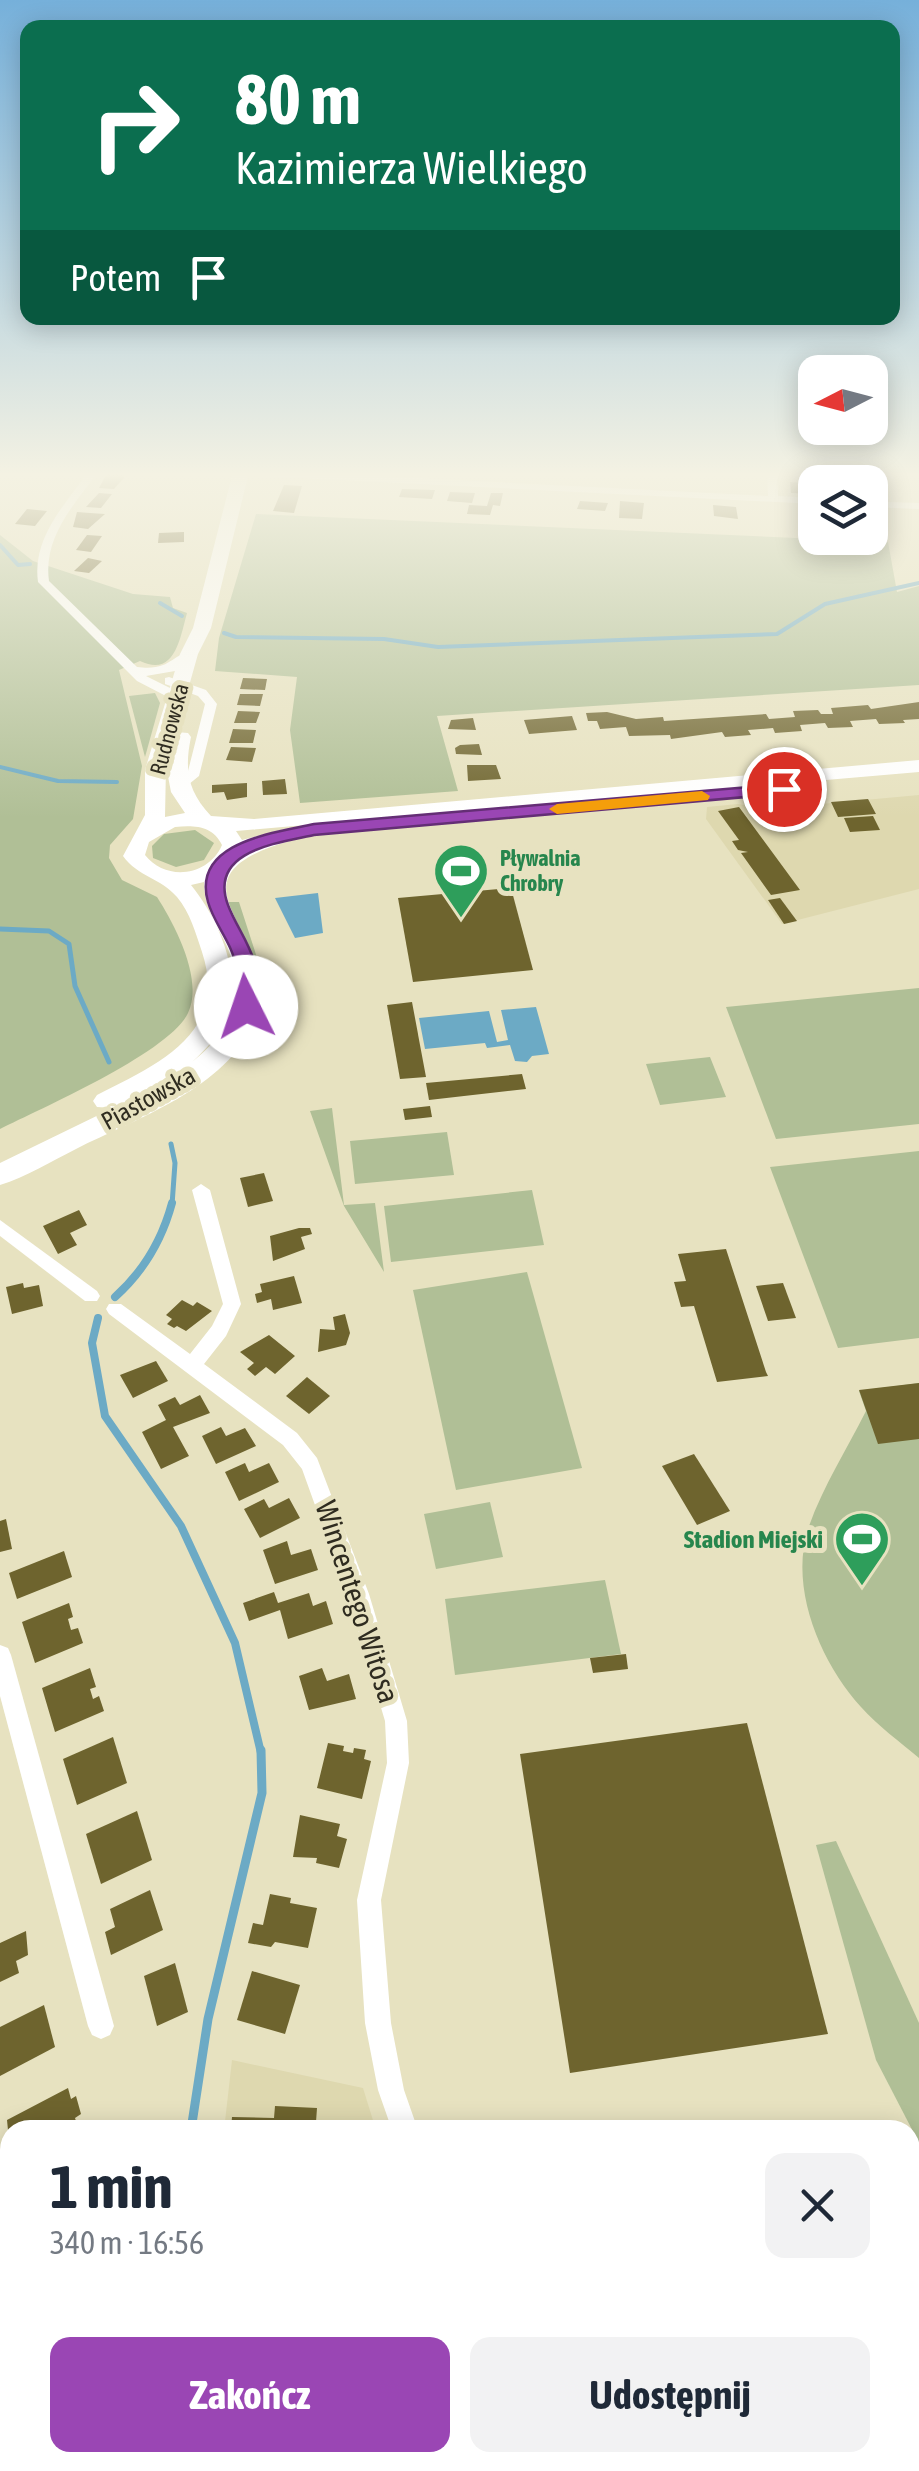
<!DOCTYPE html>
<html lang="pl">
<meta charset="utf-8">
<style>
:root{--surface:#fff;--page:#f2f2f3;--text:#1f2937;--muted:#747a83;--accent:#9a46b4}
body{margin:0;font-family:"Asap Condensed",sans-serif;background:var(--page);color:var(--text);height:100vh;display:flex;flex-direction:column;font-size:38px;white-space:nowrap}
*{box-sizing:border-box;margin:0}
p{font-size:32px;color:var(--muted)}
.icon{flex:none;width:55px;height:55px;fill:none;stroke:currentColor;stroke-width:2;stroke-linecap:round;stroke-linejoin:round}
.map{position:relative;flex:1;overflow:hidden}
.panel{position:absolute;left:0px;top:2120px;width:920px;height:352px;display:flex;flex-direction:column;background:var(--surface);border-radius:30px 30px 0 0;box-shadow:0 5px 25px #0003}
.panel>*{flex:none}
.banner{position:absolute;left:20px;top:20px;width:880px;height:305px;border-radius:20px;box-shadow:0 5px 25px #0003;background:#0b6e4f;color:#fff;overflow:hidden}
.needle{width:65px;rotate:264deg}
.buttons{position:absolute;left:798px;top:355px;display:grid;gap:20px}
.buttons a{display:grid;place-items:center;width:90px;height:90px;border-radius:20px;background:var(--surface);box-shadow:0 5px 25px #0003;font-size:50px}
.pin{position:absolute;display:grid;place-items:center;width:85px;height:85px;color:#fff;margin:-42px;border:5px solid #fff;border-radius:50%;box-shadow:0 2px 10px #0007}
.me{position:absolute;width:110px;margin:-55px;rotate:356deg;stroke-linejoin:round;filter:drop-shadow(0 0 8px #0008)}
.turn{display:flex;align-items:center;gap:35px;height:210px;padding:0 50px;font-size:45px}
.turn .icon{width:130px;height:130px;stroke-width:2.5}
.turn b{display:block;font-size:70px;line-height:85px}
.then{display:flex;align-items:center;height:95px;padding:0 50px;background:#0003;gap:20px;font-size:38px}
.round{display:grid;place-items:center;flex:none;width:105px;height:105px;border-radius:20px;background:var(--page)}
.head{display:flex;align-items:center;justify-content:space-between;height:170px;padding:0 50px}
h1{font-size:60px;font-weight:700;line-height:75px}
.action{display:flex;gap:20px;margin-top:auto;padding:20px 50px}
.action a{flex:1;height:115px;border-radius:20px;background:var(--accent);color:#fff;font-size:40px;font-weight:700;line-height:115px;text-align:center}
.action a+a{background:var(--page);color:var(--text)}
.map>svg:first-child{display:block}
</style>
<div class="map">
<svg width="919" height="2471" viewBox="0 0 919 2471">
<rect width="100%" height="100%" fill="#e7e2c0"/>
<g fill="#ded8af">
<path d="M919,795V889L782,924L706,819L707,807L738,804L766,809Z"/>
<path d="M232,2060L363,2088L376,2130H224Z"/>
</g>
<g fill="#b0bf96">
<path d="M256,514L888,542L897,592L919,586V685L437,716L458,791L300,803L290,730L297,677L215,671L219,638Z"/>
<path d="M0,535L33,561L133,594L170,597L173,608L187,613C180,638 175,678 140,661L119,670L142,766L133,819L110,845L109,858L122,880L157,897C175,925 204,980 188,1013C170,1052 42,1108 0,1129Z"/>
<path d="M155,693L160,703L145,757L129,696Z"/>
<path d="M195,830L214,843L204,860L176,867L153,858L152,846L164,834Z"/>
<path d="M228,902H239L271,1001L274,1031L254,1058L244,1044L259,1001L260,975Z"/>
<path d="M919,988V1124L776,1139L726,1007Z"/>
<path d="M710,1057L726,1097L660,1105L646,1064Z"/>
<path d="M332,1108L344,1205L375,1203L384,1272L344,1206L310,1111Z"/>
<path d="M447,1132L454,1175L355,1184L350,1141Z"/>
<path d="M919,1151V1338L838,1348L770,1167Z"/>
<path d="M532,1190L544,1245L391,1262L384,1206Z"/>
<path d="M527,1272L582,1468L456,1490L413,1290Z"/>
<path d="M919,1383V1758C900,1742 878,1726 861,1707C821,1663 789,1589 808,1529C822,1488 847,1449 866,1411L859,1391Z"/>
<path d="M490,1502L503,1557L436,1569L424,1514Z"/>
<path d="M605,1580L621,1654L455,1675L445,1599Z"/>
<path d="M836,1841L919,2023V2143L876,2060L816,1845Z"/>
</g>
<g fill="#6caac5">
<path d="M318,893L323,933L295,938L275,898Z"/>
<path d="M536,1007L549,1054L532,1056L527,1062L515,1061L510,1045L487,1048L485,1043L425,1049L419,1018L489,1011L497,1042L508,1040L501,1010Z"/>
</g>
<g fill="none" stroke-linecap="round" stroke-linejoin="round">
<g stroke="#6caac5" stroke-width="4">
<path d="M0,545L18,565L30,564"/>
<path d="M160,603L182,616"/>
<path d="M224,633L236,637L384,639L438,647L777,634L825,604L919,583"/>
<path d="M0,767L58,781L117,782"/>
</g>
<g stroke="#6caac5" stroke-width="5">
<path d="M0,929L49,931L69,944L75,986L109,1062"/>
<path d="M171,1144L175,1163L172,1205"/>
</g>
<g stroke="#6caac5" stroke-width="8">
<path d="M115,1297C144,1271 162,1240 172,1203"/>
<path d="M98,1318L92,1343L105,1416L181,1526L235,1643L261,1753"/>
</g>
<path stroke="#6caac5" stroke-width="9" d="M191,2130L208,2019L262,1793L261,1750"/>
</g>
<g fill="#6e642e">
<path d="M107,473L124,474V478L114,489L99,488Z"/>
<path d="M790,482L811,483L812,494L791,493Z"/>
<path d="M284,485L302,486L294,513L273,511Z"/>
<path d="M402,489L435,490L432,499L399,497Z"/>
<path d="M450,492L475,493L472,503L447,501Z"/>
<path d="M99,493L112,494L101,508L86,507Z"/>
<path d="M491,493H503L500,506L493,505L490,515L467,514L469,505L487,506Z"/>
<path d="M580,501L608,503L605,511L577,509Z"/>
<path d="M620,501L644,503L642,519L619,518Z"/>
<path d="M713,505L736,507L738,519L714,516Z"/>
<path d="M27,509L47,511L35,526L15,524Z"/>
<path d="M77,512L90,513L105,514L88,529L73,527Z"/>
<path d="M870,513H878L882,536H870Z"/>
<path d="M184,532V542L158,543L159,533Z"/>
<path d="M87,535L102,536L91,552L76,550Z"/>
<path d="M88,558L102,561L89,573L74,571Z"/>
<path d="M243,678L267,679L265,690L240,689Z"/>
<path d="M240,694H263L260,706L237,705Z"/>
<path d="M919,702V719L903,720L905,723L879,724L876,719L850,721L853,727L828,728L825,723L800,725L802,731L775,733L773,728L748,730L751,735L725,737L722,732L671,739L670,735L629,736L626,727L600,729L597,721H588L586,713L607,712L636,719L663,717L664,721L766,714L769,719L795,717L793,711L818,710L821,714H833L831,708L868,705L871,709Z"/>
<path d="M238,711L260,712L256,723H234Z"/>
<path d="M572,716L577,730L529,734L524,720Z"/>
<path d="M473,718L476,730L448,729L451,720Z"/>
<path d="M233,729L256,730L253,743H229Z"/>
<path d="M479,744L482,755L456,754L455,748L460,745Z"/>
<path d="M231,747L256,748L252,762L226,760Z"/>
<path d="M467,765H496L501,779L468,781Z"/>
<path d="M285,779L287,794L263,795L262,781Z"/>
<path d="M247,783V797L227,800L224,792L212,793V785Z"/>
<path d="M868,799L876,814L838,817L831,802Z"/>
<path d="M739,807L800,890L771,895L741,853L748,852L738,850L732,841L739,840L718,811Z"/>
<path d="M873,816L880,830L850,832L844,818Z"/>
<path d="M511,888L533,970L413,982L398,898Z"/>
<path d="M780,898L797,921L784,924L768,900Z"/>
<path d="M412,1002L426,1077L400,1079L387,1005Z"/>
<path d="M522,1074L526,1089L429,1100L426,1083Z"/>
<path d="M430,1106L432,1117L405,1120L403,1109Z"/>
<path d="M264,1173L273,1201L248,1207L240,1178Z"/>
<path d="M79,1210L87,1225L70,1233L77,1245L58,1254L43,1226Z"/>
<path d="M299,1228H310L312,1234L301,1237L305,1249L273,1261L270,1236Z"/>
<path d="M726,1249L766,1372L768,1376L717,1382L694,1306L681,1307L674,1282L686,1281L678,1254Z"/>
<path d="M294,1276L302,1303L273,1310L271,1299L257,1303L255,1294L262,1292L260,1284Z"/>
<path d="M23,1283L24,1288L39,1285L43,1306L12,1314L6,1287Z"/>
<path d="M783,1283L796,1318L768,1321L756,1286Z"/>
<path d="M182,1300L193,1306L197,1302L212,1311L186,1331L177,1326L174,1328L167,1324L172,1319L166,1315Z"/>
<path d="M345,1314L350,1333L346,1345L318,1352L320,1329L335,1330L333,1317Z"/>
<path d="M269,1335L295,1356L275,1374L266,1367L255,1376L247,1369L254,1363L240,1352Z"/>
<path d="M156,1361L168,1381L133,1398L120,1375Z"/>
<path d="M307,1377L330,1396L309,1414L286,1396Z"/>
<path d="M919,1383V1439L878,1444L859,1390Z"/>
<path d="M200,1395L210,1413L173,1427L189,1456L161,1469L142,1432L166,1420L158,1405L175,1397L180,1405Z"/>
<path d="M221,1427L226,1436L245,1428L256,1446L216,1464L202,1436Z"/>
<path d="M694,1454L730,1511L697,1525L662,1466Z"/>
<path d="M245,1463L249,1472L269,1463L279,1482L239,1501L225,1472Z"/>
<path d="M289,1498L300,1518L260,1538L244,1509L264,1499L269,1508Z"/>
<path d="M6,1519L12,1549L0,1552V1521Z"/>
<path d="M287,1541L291,1555L311,1549L318,1570L275,1584L263,1550Z"/>
<path d="M64,1551L72,1577L17,1599L9,1573Z"/>
<path d="M274,1592L278,1603L309,1593L313,1606L326,1601L333,1624L288,1639L280,1610L249,1621L243,1603Z"/>
<path d="M69,1603L73,1617L68,1619L71,1630L78,1628L83,1643L35,1663L22,1622Z"/>
<path d="M626,1654L628,1669L593,1673L590,1658Z"/>
<path d="M90,1668L96,1687L90,1689L93,1699L99,1696L104,1711L55,1732L42,1688Z"/>
<path d="M322,1668L327,1681L349,1674L356,1699L309,1710L299,1676Z"/>
<path d="M747,1723L828,2034L570,2073L520,1754Z"/>
<path d="M113,1737L127,1783L77,1805L63,1759Z"/>
<path d="M328,1743L344,1746L343,1751L353,1753L354,1748L366,1750L364,1759L371,1761L362,1799L317,1788Z"/>
<path d="M137,1811L152,1860L101,1884L86,1834Z"/>
<path d="M300,1815L340,1824L337,1836L347,1839L339,1868L316,1863L317,1858L293,1857Z"/>
<path d="M150,1890L163,1930L111,1955L105,1932L115,1927L110,1909Z"/>
<path d="M270,1894L291,1898L290,1903L317,1908L308,1948L275,1942L271,1947L248,1943L253,1923L263,1925Z"/>
<path d="M26,1931L28,1955L16,1961L19,1973L0,1982V1943Z"/>
<path d="M175,1963L188,2012L157,2026L144,1976Z"/>
<path d="M252,1971L300,1985L285,2034L237,2020Z"/>
<path d="M44,2005L55,2047L0,2076V2027Z"/>
<path d="M68,2088L71,2099L76,2096L81,2114L75,2118L79,2130H8L7,2120Z"/>
<path d="M275,2106L317,2108L316,2122H309L308,2130H231L232,2117L274,2118Z"/>
</g>
<g fill="none" stroke-linecap="round" stroke-linejoin="round">
<g fill="#fff" fill-rule="evenodd">
<path d="M88,472H98C74,505 43,537 49,581L137,667C172,672 172,652 193,652V656L175,671L146,676L172,689L182,701L180,704H172L164,695L137,681L38,582C32,538 64,506 88,472Z"/>
<path d="M236,472H299L768,496L767,472H777L778,496L815,498V504L241,475Z"/>
<path d="M873,472H883L888,502L919,503V509L870,507V501H877Z"/>
<path d="M169,677L206,690L217,704L199,776L178,793L171,789L187,775L205,704L198,696L165,684V678Z"/>
<path d="M201,1184L210,1190L241,1304L226,1336L204,1364L297,1433L317,1458L369,1594L407,1721L409,1763L381,1900L391,2023L404,2090L418,2130H392L378,2090L365,2023L357,1900L387,1763L385,1721L347,1594L302,1469L283,1445L109,1314L106,1309L109,1304H121L190,1354L212,1326L223,1304L192,1190Z"/>
<path d="M0,1220L97,1291L100,1296L97,1301H85L0,1236Z"/>
<path d="M0,1645L8,1648L11,1655L114,2026L110,2035L101,2039L92,2035L88,2026L0,1696Z"/>
<path d="M0,2392L10,2397V2462H20L10,2467L0,2463Z"/>
</g>
<g fill="#fff" fill-rule="evenodd">
<path d="M233,472H249L211,628L198,654L176,732L188,733L191,737C184,770 188,792 211,816L254,819L919,760V772L236,831L242,840L285,829L296,835L293,840C149,880 288,932 254,1021C228,1088 135,1119 76,1149C52,1161 26,1177 0,1185V1163L113,1108L97,1107L93,1101L97,1095C158,1064 229,1034 202,952C196,934 190,912 177,897C161,878 138,877 123,856L145,815V770L180,654L193,628ZM166,766L171,792L185,813L165,817ZM175,827C195,825 213,826 222,845C209,876 166,882 145,855L149,842ZM204,882C204,904 214,921 224,940C248,988 233,1030 192,1062C205,1050 219,1036 226,1019C244,976 218,918 191,885Z"/>
<path d="M919,2388V2434L910,2437V2391Z"/>
<path d="M383,2462H591L594,2471H380Z"/>
<path d="M629,2462H745L742,2471H626Z"/>
</g>
</g>
<linearGradient id="sky" x2="0" y2="1"><stop stop-color="#76b0da"/><stop offset="0.58" stop-color="#f4f2e3"/><stop offset="1" stop-color="#f4f2e3" stop-opacity="0"/></linearGradient>
<rect width="919" height="818" fill="url(#sky)"/>
<path fill="#9a46b4" stroke="#642e75" stroke-width="2.5" d="M784,784L791,785V793L314,835C277,843 208,851 228,905C235,924 248,941 254,961C258,974 256,993 256,1007L246,1014L237,1007C236,994 238,980 236,967C233,944 214,924 208,902C191,842 274,833 314,824Z"/>
<path fill="#f59e0b" d="M702,791L710,796L708,800L557,814L549,809L557,804Z"/>
<defs>
<g id="stadium-pin" transform="scale(2.875)"><path d="M0 17L-7.5 6A9.5 9.5 0 1 1 7.5 6Z" fill="#2e9e5b" stroke="#e7e2c0"/><path d="M0-5a6.5 5 0 1 0 0 10a6.5 5 0 1 0 0-10ZM-3.5-1.8h7v3.6h-7Z" fill="#fff"/></g>
</defs>
<g fill-rule="evenodd">
<use href="#stadium-pin" x="461" y="871"/>
<use href="#stadium-pin" x="862" y="1539"/>
</g>
<g text-anchor="middle" stroke-width="10" stroke-linejoin="round" paint-order="stroke">
<g font-size="22" fill="#2f2c20" stroke="#e7e2c0">
<text transform="translate(169 729) rotate(-75)" y="8">Rudnowska</text>
</g>
<g font-size="22" font-weight="bold" fill="#27864d" stroke="#e7e2c0" text-anchor="start">
<text x="500" y="866">Pływalnia<tspan x="500" dy="25">Chrobry</tspan></text>
</g>
<g font-size="25" fill="#2f2c20" stroke="#e7e2c0">
<text transform="translate(148 1098) rotate(-29)" y="9">Piastowska</text>
</g>
<g font-size="25" font-weight="bold" fill="#27864d" stroke="#e7e2c0" text-anchor="end">
<text x="823" y="1548">Stadion Miejski</text>
</g>
<g font-size="30" fill="#2f2c20" stroke="#e7e2c0">
<text transform="translate(357 1602) rotate(72)" y="10">Wincentego Witosa</text>
</g>
</g>
</svg>
<div class="buttons">
<a><svg class="needle" viewBox="-14 -14 28 28"><path d="M0-13l5 13h-10z" fill="#e53935"/><path d="M0 13l5-13h-10z" fill="#747a83"/></svg></a>
<a><svg class="icon" aria-label="layers" viewBox="0 0 24 24"><path d="M12 4l9 5-9 5-9-5zM3 14l9 5 9-5"/></svg></a>
</div>
<div class="pin" style="left:784px;top:789px;background:#d93025"><svg class="icon" aria-label="arrive" viewBox="0 0 24 24"><path d="M6 21V4h12l-3 4 3 4H6"/></svg></div>
<svg class="me" style="left:246px;top:1007px" viewBox="-20 -20 40 40"><circle r="19" fill="#fff"/><path d="M0-13L10 11 0 6-10 11z" fill="#9a46b4"/></svg>
<div class="banner">
<div class="turn"><svg class="icon" aria-label="right" viewBox="0 0 24 24"><path d="M7 20v-9h11M14 6l5 5-5 5"/></svg><div><b>80 m</b>Kazimierza Wielkiego</div></div>
<div class="then">Potem<svg class="icon" aria-label="arrive" viewBox="0 0 24 24"><path d="M6 21V4h12l-3 4 3 4H6"/></svg></div>
</div>
<section class="panel">
<div class="head"><div><h1>1 min</h1><p>340 m · 16:56</p></div><a class="round"><svg class="icon" aria-label="close" viewBox="0 0 24 24"><path d="M6 6l12 12M18 6L6 18"/></svg></a></div>
<div class="action"><a>Zakończ</a><a>Udostępnij</a></div>
</section>
</div>
